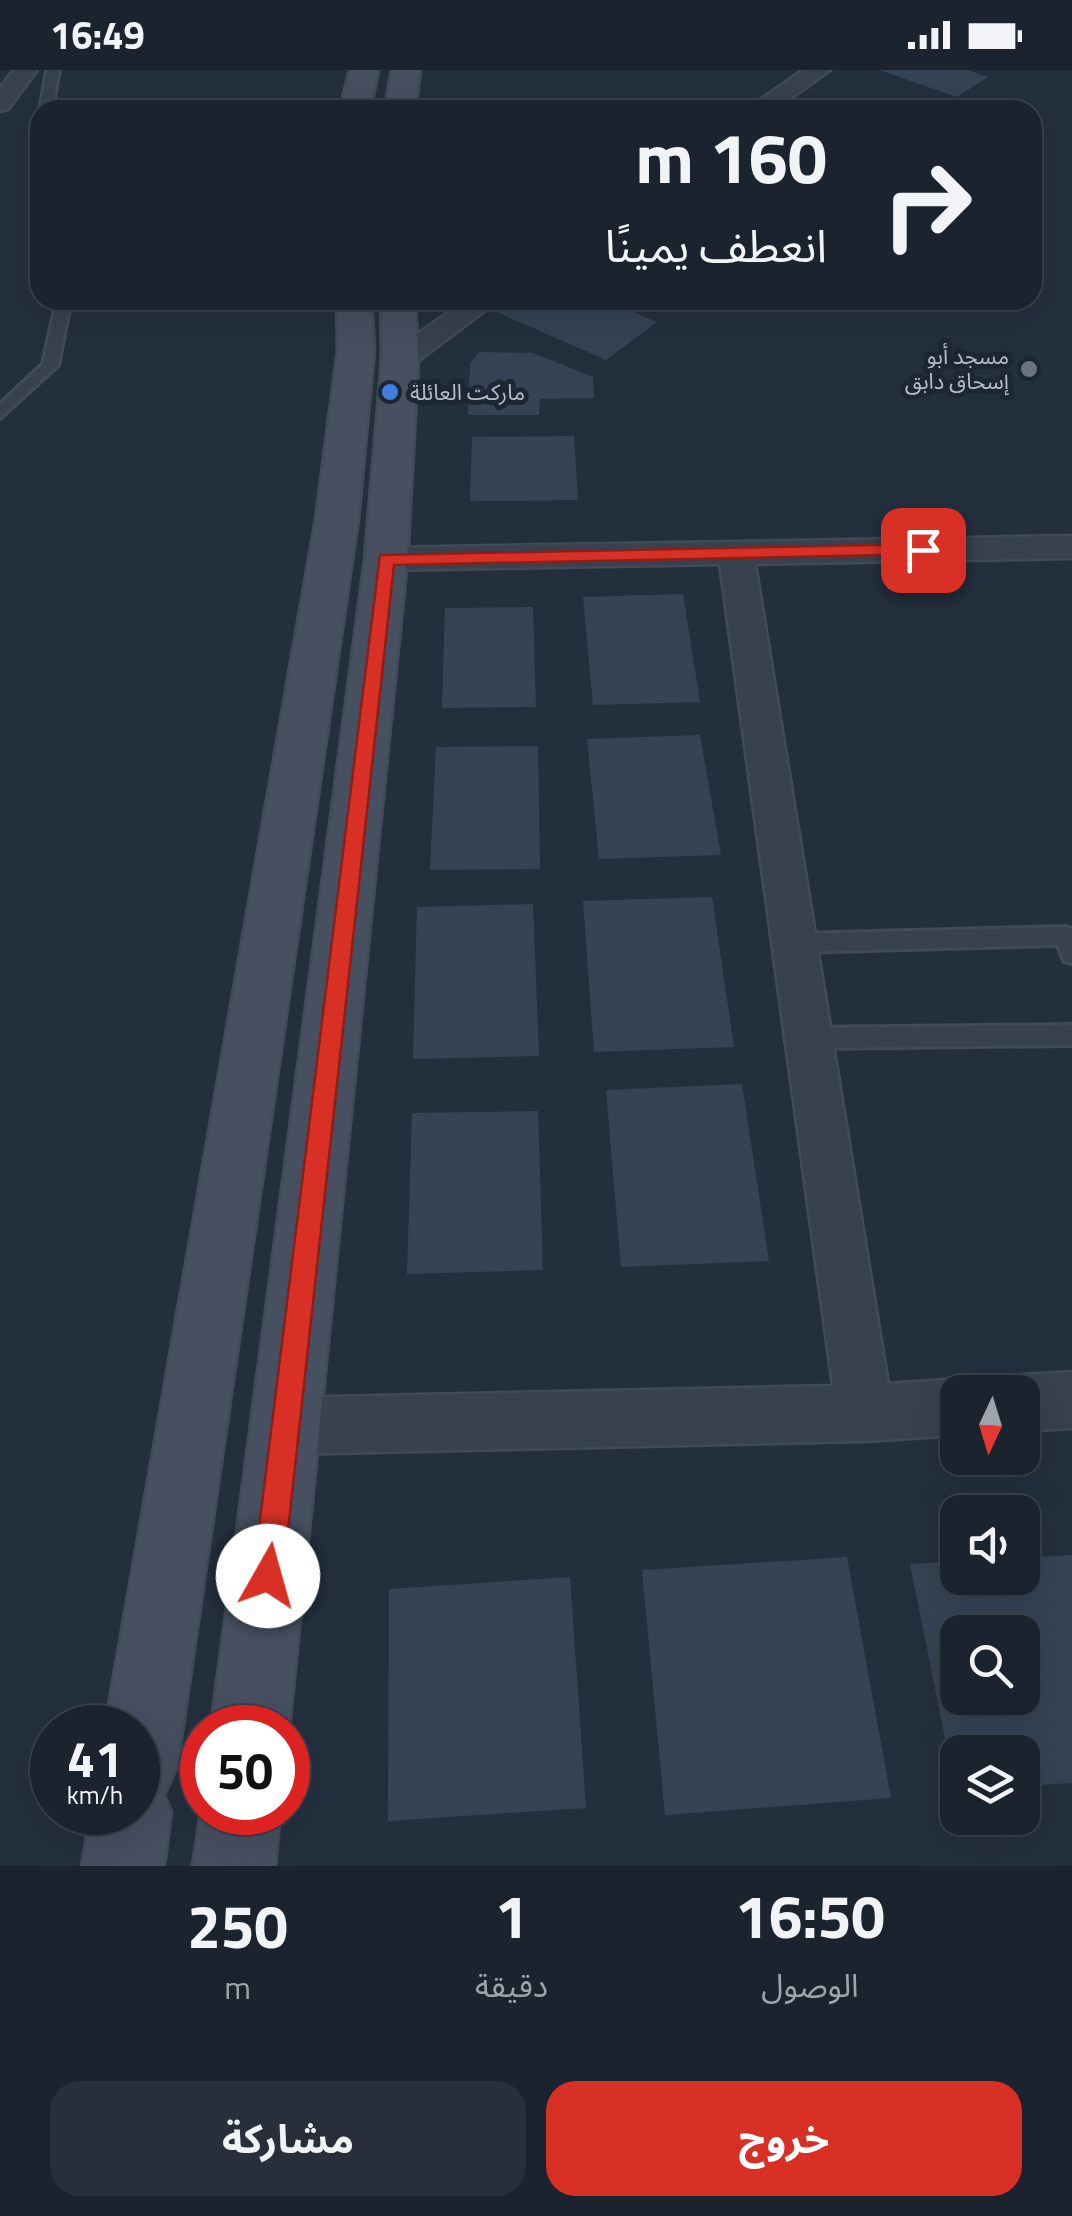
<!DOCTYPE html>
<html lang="ar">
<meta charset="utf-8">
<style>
:root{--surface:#1b232e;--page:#282f3a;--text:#f1f3f6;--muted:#a0a4aa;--line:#39404a;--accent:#d93025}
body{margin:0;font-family:"Titillium Web","Noto Sans Arabic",sans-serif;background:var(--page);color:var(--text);direction:rtl;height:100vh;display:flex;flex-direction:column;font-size:38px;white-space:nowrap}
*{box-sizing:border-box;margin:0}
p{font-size:32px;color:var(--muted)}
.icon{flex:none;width:55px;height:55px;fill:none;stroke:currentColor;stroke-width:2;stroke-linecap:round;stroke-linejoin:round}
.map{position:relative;height:1796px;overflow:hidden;direction:ltr}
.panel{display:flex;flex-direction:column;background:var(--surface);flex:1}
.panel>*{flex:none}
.top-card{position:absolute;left:30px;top:30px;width:1012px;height:210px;border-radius:30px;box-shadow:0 10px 40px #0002,0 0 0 2px var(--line);direction:rtl;background:#1b232e;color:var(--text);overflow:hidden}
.needle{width:65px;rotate:184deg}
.tools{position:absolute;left:940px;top:1305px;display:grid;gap:20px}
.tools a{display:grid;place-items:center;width:100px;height:100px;border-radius:20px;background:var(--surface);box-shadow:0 10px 40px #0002,0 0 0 2px var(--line);font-size:50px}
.speed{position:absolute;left:30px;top:1635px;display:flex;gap:20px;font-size:50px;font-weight:700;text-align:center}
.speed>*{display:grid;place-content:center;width:130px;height:130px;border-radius:50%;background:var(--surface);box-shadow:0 10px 40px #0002,0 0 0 2px var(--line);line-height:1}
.speed small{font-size:25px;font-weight:400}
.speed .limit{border:15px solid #d22;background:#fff;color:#111}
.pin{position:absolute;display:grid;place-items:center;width:85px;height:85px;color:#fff;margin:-42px;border-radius:20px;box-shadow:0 5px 15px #0006}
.me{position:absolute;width:110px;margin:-55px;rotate:7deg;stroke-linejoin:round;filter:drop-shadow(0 0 8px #0008)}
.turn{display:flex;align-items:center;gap:35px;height:210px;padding:0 50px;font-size:45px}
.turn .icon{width:130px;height:130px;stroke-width:2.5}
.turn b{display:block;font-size:70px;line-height:85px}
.eta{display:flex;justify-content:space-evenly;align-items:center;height:170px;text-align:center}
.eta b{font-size:60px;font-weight:700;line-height:70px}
.button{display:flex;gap:20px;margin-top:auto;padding:20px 50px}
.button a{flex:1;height:115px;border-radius:30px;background:var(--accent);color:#fff;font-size:40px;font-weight:700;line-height:115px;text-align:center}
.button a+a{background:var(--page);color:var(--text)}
.status{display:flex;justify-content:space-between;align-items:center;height:70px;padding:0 50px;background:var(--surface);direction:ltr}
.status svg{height:28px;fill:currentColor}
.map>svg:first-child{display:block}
</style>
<div class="status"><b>16:49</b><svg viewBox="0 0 49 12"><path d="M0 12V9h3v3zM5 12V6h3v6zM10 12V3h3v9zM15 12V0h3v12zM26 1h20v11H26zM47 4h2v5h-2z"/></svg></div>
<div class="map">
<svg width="1072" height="1796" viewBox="0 0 1072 1796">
<rect width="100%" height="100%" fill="#242f3e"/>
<g fill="#364354" fill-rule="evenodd">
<path d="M879,0H967L988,7L957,27Z"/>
<path d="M508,230H604L657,252L606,290L492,240Z"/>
<path d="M479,282L533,283L593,307L594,328L540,329L539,345H468L470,294Z"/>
<path d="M574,366L578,430L470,431L472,367Z"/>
<path d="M683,524L700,632L593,635L583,527Z"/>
<path d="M533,537L536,637L442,638L445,538Z"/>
<path d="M700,665L721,785L599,789L587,669Z"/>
<path d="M538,676L540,799L430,800L436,677Z"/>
<path d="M712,827L734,977L594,982L583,831Z"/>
<path d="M533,834L539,986L413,989L417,837Z"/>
<path d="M742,1014L769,1191L621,1197L606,1020Z"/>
<path d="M538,1041L543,1200L407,1204L412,1043Z"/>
<path d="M1072,1485V1713L1022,1716V1682H958L956,1723L910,1494L958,1491V1508H1022V1488ZM958,1562H1022V1628H958Z"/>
<path d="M847,1487L891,1728L665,1745L642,1500Z"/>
<path d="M570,1507L586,1738L388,1751L389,1519Z"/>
</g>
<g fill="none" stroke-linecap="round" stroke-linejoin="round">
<g stroke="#414a57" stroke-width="6">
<g id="service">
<path d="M47,0H59L52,40H40Z"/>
<path d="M57,230H71L58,295L0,348V334L43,294Z"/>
<path d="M1065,857L1072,859V893L1064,891L1058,875L794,882L786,879L783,873L786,867L794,864Z"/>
<path d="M1072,955V975L809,978L801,975L797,968L801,961L809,958Z"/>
</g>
</g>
<g stroke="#414a57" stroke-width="5">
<g id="minor">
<path d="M14,0H37L8,39L0,41V18Z"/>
<path d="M803,0H830L774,40H746Z"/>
<path d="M466,230H499L411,296H389L385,290L389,284Z"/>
<path d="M1072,466V488L755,494L888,1314L958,1309L978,1317L980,1322H958V1365L865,1371L285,1384L265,1376L257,1356L265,1336L285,1328L833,1316L720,494L386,500L374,497L369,489L374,481L386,478Z"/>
<path d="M1072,1302V1358L1022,1361V1322H999L1002,1313L1022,1305Z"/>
</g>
</g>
<g stroke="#414a57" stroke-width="5">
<g id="secondary">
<path d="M350,0H378L370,40H340Z"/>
<path d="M392,0H420L415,40H385Z"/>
<path d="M337,230H371L374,280L358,449L177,1696L164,1725L171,1742L164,1796H82L91,1742H138V1658H105L316,449L338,280Z"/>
<path d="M381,230H415L418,290L407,489L289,1658L288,1661V1658H211L365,489L382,290Z"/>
<path d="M202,1736V1742H280L275,1796H193Z"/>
</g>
</g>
<use href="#service" fill="#38414e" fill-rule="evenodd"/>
<use href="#minor" fill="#38414e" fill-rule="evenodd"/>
<use href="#secondary" fill="#465061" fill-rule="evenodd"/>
</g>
<path fill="#d93025" stroke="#8d1f18" stroke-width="2.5" d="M923,474L932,480L929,484L394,495L283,1506L278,1517L268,1522L257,1517L253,1506L380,485Z"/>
<circle fill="#6b7280" stroke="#1d2633" stroke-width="4" cx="1029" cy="299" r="10"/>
<circle fill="#3f7fe0" stroke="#1d2633" stroke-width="4" cx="390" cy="322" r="10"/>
<g text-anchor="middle" stroke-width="10" stroke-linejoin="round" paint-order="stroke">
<g font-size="22" fill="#b4bcc9" stroke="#1d2633" text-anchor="end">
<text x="1009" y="294">مسجد أبو<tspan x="1009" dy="25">إسحاق دابق</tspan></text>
<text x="410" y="330" text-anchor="start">ماركت العائلة</text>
</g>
</g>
</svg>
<div class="tools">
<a><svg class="needle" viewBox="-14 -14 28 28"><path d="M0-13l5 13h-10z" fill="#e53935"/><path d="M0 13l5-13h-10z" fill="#a0a4aa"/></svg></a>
<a><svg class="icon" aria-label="sound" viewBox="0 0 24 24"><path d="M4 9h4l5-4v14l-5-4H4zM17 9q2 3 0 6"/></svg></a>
<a><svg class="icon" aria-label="search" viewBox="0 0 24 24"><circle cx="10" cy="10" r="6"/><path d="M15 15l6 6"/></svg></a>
<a><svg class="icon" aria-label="layers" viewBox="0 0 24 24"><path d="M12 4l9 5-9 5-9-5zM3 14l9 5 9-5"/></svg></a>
</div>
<div class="speed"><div>41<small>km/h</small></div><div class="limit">50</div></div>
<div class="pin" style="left:923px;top:480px;background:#d93025"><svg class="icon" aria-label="arrive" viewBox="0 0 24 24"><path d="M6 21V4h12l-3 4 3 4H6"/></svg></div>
<svg class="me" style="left:268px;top:1506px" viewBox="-20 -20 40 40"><circle r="19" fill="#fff"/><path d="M0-13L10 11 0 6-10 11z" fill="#d93025"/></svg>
<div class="top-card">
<div class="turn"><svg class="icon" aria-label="right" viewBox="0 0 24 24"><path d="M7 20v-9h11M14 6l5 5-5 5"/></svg><div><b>160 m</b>انعطف يمينًا</div></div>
</div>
</div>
<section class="panel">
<div class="eta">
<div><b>16:50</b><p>الوصول</p></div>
<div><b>1</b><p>دقيقة</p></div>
<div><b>250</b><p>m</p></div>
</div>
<div class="button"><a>خروج</a><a>مشاركة</a></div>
</section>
